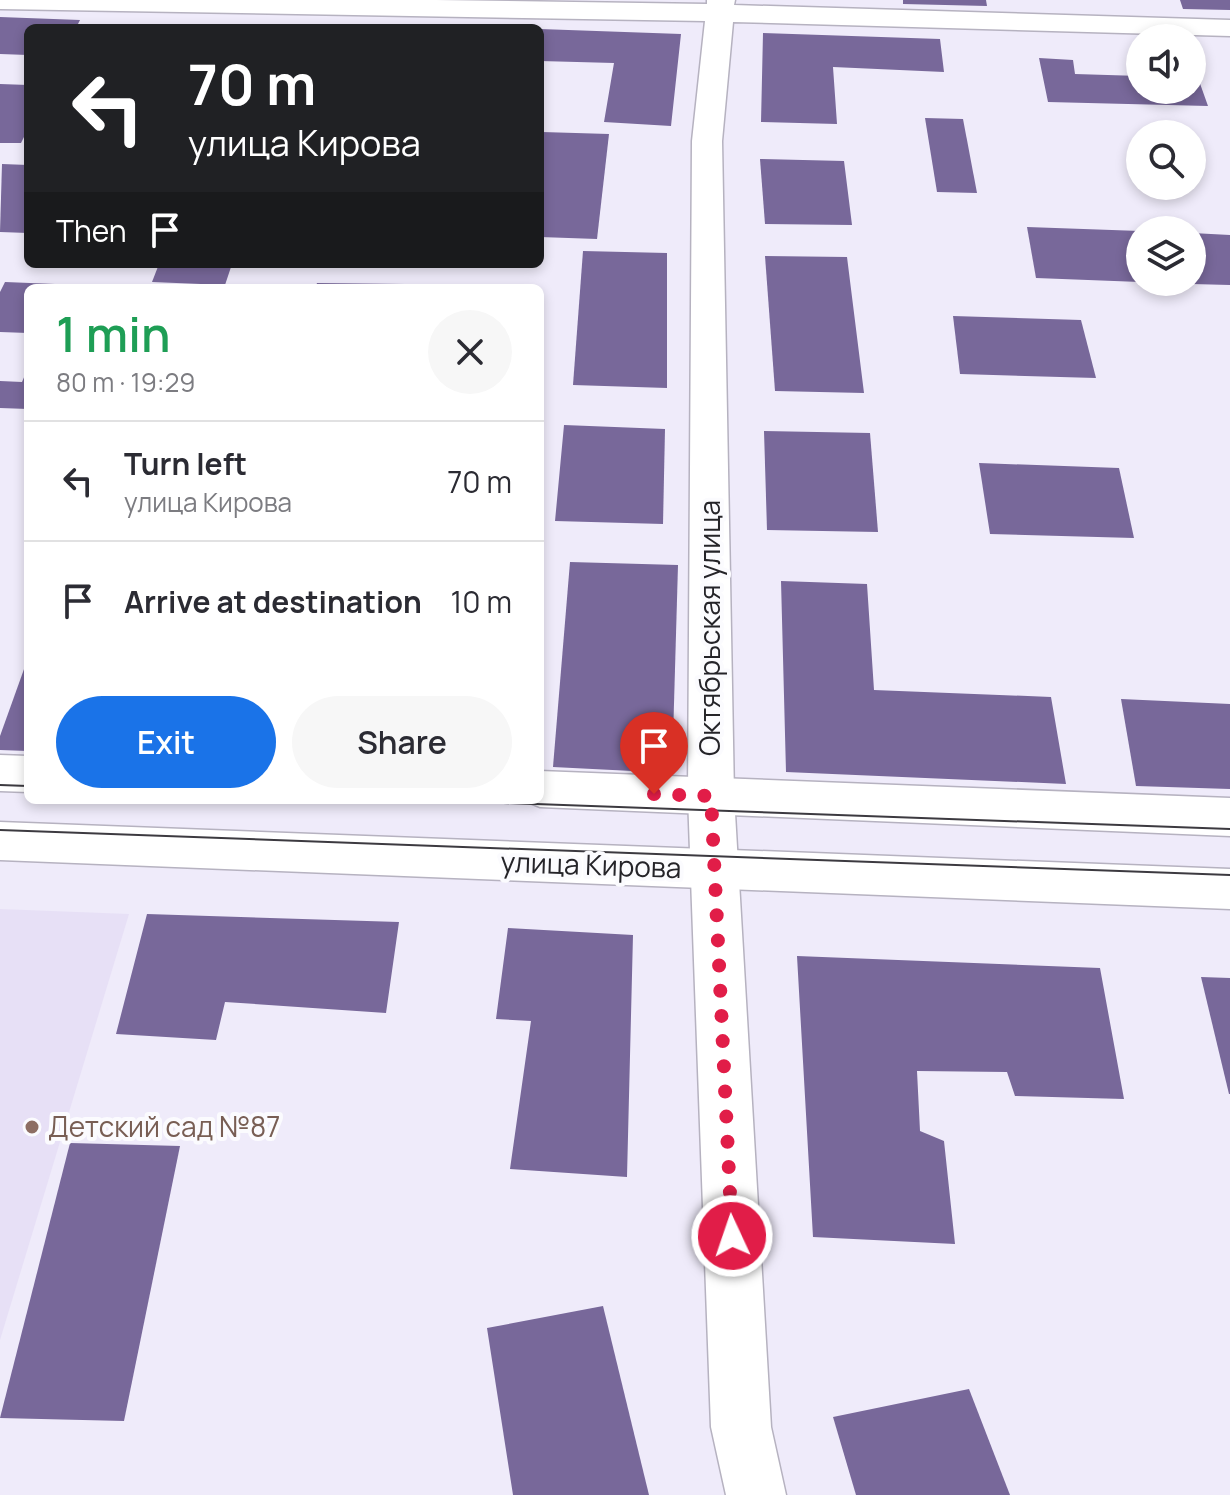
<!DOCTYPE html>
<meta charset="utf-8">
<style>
:root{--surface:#fff;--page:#f7f7f7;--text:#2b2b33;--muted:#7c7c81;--line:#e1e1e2;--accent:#1a73e8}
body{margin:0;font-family:Manrope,sans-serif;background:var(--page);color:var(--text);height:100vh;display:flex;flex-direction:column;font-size:30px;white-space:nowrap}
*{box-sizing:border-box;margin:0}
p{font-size:26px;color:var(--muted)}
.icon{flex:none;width:44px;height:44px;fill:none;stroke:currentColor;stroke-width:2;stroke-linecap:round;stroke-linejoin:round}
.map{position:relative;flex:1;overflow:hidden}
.side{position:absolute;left:24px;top:284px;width:520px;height:520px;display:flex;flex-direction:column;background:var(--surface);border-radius:12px;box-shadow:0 4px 12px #0003}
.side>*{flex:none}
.hud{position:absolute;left:24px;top:24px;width:520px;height:244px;border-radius:12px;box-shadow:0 4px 12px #0003;background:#202124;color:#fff;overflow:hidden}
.buttons{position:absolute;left:1126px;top:24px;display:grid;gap:16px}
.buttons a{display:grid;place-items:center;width:80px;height:80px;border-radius:50%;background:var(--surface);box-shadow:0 4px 12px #0003;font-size:40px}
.pin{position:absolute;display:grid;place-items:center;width:68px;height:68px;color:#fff;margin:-82px -34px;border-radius:50% 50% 50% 0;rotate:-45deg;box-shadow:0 0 8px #0007}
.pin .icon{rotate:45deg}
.me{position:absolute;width:88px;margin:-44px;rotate:357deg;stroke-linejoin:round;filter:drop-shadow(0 0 6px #0008)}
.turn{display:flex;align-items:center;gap:28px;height:168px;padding:0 32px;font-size:36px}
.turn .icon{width:104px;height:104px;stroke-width:2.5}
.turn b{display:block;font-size:56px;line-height:68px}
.then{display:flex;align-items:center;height:76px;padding:0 32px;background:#0003;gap:16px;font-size:30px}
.round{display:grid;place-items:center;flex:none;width:84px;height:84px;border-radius:42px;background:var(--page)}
.summary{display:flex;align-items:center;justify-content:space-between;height:136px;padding:0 32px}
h1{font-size:48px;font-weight:600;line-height:60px;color:#1e9e55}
.primary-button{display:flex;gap:16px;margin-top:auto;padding:16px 32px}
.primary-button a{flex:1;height:92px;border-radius:48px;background:var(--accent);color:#fff;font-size:32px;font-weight:600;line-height:92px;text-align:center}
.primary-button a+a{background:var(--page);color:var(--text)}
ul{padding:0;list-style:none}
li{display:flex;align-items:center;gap:24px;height:120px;padding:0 32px;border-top:2px solid var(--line)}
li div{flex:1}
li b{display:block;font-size:30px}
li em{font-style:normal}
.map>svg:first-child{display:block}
</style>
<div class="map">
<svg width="1230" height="1495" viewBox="0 0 1230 1495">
<rect width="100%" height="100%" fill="#efebfa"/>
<path fill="#e7e0f6" d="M0,909L129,914L0,1340Z"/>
<g fill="#78689a">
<path d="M903,0H986L987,6L903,4Z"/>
<path d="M1180,0H1230V10L1183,9Z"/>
<path d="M0,17L80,20L76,28H28V55L0,54Z"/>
<path d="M540,29L681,34L671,126L604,122L614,63L540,61Z"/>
<path d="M763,33L940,39L944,72L833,67L837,124L761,122Z"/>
<path d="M1039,58L1073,60L1075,74L1140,76V90H1192V61L1208,106L1048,102Z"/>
<path d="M0,84L28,85V129L21,143H0Z"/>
<path d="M925,118L963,119L977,193L937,192Z"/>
<path d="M542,132L609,134L597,239L540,237Z"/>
<path d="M760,159L844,161L852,225L765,224Z"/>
<path d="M2,164L28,165V233L0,232Z"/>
<path d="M1027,227L1140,231V282L1036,278Z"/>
<path d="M1192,233L1230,235V285L1192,284Z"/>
<path d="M583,251L667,253V388L573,385Z"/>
<path d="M765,256L847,257L864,393L775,391Z"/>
<path d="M159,264H232L225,285L152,282Z"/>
<path d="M5,282L80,285V288H28V333L0,332V292Z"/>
<path d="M317,283L405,284L404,288H315Z"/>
<path d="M953,316L1081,320L1096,378L960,374Z"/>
<path d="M28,368V409L0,408V381L22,382Z"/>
<path d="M564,425L665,429L663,524L555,521Z"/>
<path d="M764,431L870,433L878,532L767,530Z"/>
<path d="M979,463L1119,468L1134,538L990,534Z"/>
<path d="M570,562L678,565L672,773L553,767Z"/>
<path d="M781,581L867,584L874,690L1051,697L1066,784L786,772Z"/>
<path d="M28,658V751L0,750V736Z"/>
<path d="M1121,699L1230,704V789L1136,786Z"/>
<path d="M147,914L399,922L386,1013L225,1002L216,1040L116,1034Z"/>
<path d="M508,928L633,935L627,1177L510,1169L531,1021L496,1019Z"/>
<path d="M797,956L1100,968L1124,1099L1015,1096L1007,1072L917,1071L920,1131L944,1141L955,1244L813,1237Z"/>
<path d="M1201,977L1230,978V1094H1229Z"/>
<path d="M70,1143L180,1146L124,1421L0,1418Z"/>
<path d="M603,1306L649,1495H513L487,1328Z"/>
<path d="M969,1389L1010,1495H856L833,1417Z"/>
</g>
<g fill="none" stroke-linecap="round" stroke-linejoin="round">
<g stroke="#b6b2c0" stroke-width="3">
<path id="street" d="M0,0H436L707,4V0H735L734,5L1230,20V36L733,22L722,141L734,796L771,1427L786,1495H726L711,1427L688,796L692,141L705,21L0,9Z"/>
</g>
<g stroke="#b6b2c0" stroke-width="3">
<g id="secondary">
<path d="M0,755L28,756V792L0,791Z"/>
<path d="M540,771L1230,798V836L540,807L523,800H540Z"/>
<path d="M0,822L1230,869V909L0,860Z"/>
</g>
</g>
<use href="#street" fill="#fff" fill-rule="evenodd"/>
<use href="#secondary" fill="#fff" fill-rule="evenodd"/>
<g stroke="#3c3a40" stroke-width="2">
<path d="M0,785L28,786"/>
<path d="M422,800L1230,829"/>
<path d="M0,830L1230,875"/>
</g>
</g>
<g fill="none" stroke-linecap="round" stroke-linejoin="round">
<path stroke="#e11d48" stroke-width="14" stroke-dasharray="0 25.2" d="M654,794L711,796L732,1236"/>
</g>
<circle fill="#8d6e63" stroke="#fbfbfe" stroke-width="3" cx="32" cy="1127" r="8"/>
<g text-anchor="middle" stroke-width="8" stroke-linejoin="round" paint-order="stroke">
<g font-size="28" fill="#252429" stroke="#fbfbfe">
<text transform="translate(710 628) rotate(-90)" y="10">Октябрьская улица</text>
<text transform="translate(591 865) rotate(2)" y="10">улица Кирова</text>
</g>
<g font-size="28" fill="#785e54" stroke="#fbfbfe" text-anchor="start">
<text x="48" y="1137">Детский сад №87</text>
</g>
</g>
</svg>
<div class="buttons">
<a><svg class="icon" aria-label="sound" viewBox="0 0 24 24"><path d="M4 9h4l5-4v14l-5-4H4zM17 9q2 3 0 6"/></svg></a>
<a><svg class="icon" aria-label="search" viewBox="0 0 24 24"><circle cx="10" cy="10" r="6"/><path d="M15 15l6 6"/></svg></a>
<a><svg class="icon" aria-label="layers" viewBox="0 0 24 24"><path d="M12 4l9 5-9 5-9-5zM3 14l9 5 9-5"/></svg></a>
</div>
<div class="pin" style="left:654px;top:794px;background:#d93025"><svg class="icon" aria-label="arrive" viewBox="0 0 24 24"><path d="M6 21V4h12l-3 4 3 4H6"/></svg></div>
<svg class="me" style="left:732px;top:1236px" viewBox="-20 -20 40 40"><circle r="17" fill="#e11d48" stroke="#fff" stroke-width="3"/><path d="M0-11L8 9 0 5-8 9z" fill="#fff"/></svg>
<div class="hud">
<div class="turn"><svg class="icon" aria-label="left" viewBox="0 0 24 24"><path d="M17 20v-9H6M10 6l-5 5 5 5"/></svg><div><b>70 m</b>улица Кирова</div></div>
<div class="then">Then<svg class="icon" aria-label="arrive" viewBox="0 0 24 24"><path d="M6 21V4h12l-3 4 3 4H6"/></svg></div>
</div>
<section class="side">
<div class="summary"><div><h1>1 min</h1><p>80 m · 19:29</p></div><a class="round"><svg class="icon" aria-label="close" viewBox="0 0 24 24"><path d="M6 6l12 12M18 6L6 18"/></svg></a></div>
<ul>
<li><svg class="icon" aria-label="left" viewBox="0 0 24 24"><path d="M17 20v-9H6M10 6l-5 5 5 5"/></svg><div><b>Turn left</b><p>улица Кирова</p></div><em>70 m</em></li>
<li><svg class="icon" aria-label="arrive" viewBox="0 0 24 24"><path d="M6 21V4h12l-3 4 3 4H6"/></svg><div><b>Arrive at destination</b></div><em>10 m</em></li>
</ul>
<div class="primary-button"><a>Exit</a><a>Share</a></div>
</section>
</div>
